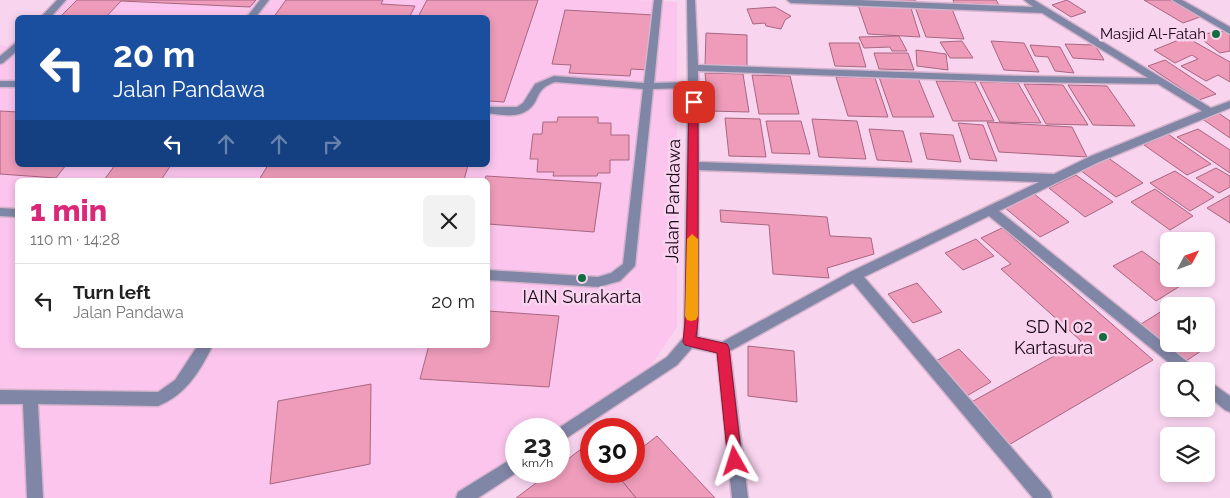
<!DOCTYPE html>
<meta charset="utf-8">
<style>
:root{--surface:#fff;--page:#f2f2f2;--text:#222;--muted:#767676;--line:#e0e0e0;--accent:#db2777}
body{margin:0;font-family:Raleway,sans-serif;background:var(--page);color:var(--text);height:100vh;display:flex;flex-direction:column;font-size:19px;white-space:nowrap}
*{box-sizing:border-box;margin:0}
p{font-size:16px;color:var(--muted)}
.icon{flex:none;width:28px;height:28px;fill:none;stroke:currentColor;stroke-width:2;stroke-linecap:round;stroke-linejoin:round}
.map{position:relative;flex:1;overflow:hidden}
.details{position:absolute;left:15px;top:178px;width:475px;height:170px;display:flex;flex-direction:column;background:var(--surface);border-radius:8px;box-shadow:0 2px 8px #0003}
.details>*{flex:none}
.top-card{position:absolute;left:15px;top:15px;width:475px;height:152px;border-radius:8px;box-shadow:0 2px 8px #0003;background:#1a4fa0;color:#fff;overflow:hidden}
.needle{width:32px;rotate:49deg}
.tools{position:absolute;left:1160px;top:232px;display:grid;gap:10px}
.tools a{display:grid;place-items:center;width:55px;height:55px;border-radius:8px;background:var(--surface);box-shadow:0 2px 8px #0003;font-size:25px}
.speed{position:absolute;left:505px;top:418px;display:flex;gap:10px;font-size:25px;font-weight:700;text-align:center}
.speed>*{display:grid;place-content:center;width:65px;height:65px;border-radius:50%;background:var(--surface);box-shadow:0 2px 8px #0003;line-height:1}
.speed small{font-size:12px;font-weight:400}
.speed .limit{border:8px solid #d22;background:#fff;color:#111}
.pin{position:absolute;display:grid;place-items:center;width:42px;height:42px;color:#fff;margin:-21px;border-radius:10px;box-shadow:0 2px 8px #0006}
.me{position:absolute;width:55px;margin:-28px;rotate:354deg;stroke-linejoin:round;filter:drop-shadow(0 0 4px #0008)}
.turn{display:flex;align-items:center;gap:18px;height:105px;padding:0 15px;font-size:22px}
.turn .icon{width:65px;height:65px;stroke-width:2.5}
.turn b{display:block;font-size:35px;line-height:42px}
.lanes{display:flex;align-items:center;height:48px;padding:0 15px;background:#0003;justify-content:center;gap:25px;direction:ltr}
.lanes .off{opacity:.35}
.round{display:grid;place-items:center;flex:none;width:52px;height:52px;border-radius:8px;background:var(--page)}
.head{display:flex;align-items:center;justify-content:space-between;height:85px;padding:0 15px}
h1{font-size:30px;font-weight:800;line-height:38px;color:var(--accent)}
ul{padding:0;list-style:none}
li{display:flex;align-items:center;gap:15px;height:75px;padding:0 15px;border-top:1px solid var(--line)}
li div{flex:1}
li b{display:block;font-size:19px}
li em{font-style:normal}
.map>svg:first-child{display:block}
</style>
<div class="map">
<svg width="1230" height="498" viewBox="0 0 1230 498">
<rect width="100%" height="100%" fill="#f9d4ef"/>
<path fill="#fbc5ed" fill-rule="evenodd" d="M57,0H636L677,2V327L641,381L559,434V429H516V462L461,498H0V45L8,46L17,37L18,165H488V18L39,17ZM18,180H488V345H18Z"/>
<g fill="#ee9cba" stroke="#a86680">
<path d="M77,0H256L250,7L121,1L105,18H59Z"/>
<path d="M286,0H383L381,4L415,6L409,18H273Z"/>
<path d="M427,0H538L504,102L488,101V18L418,17Z"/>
<path d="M843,0H915L916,2Z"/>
<path d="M953,0H996L999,5L954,3Z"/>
<path d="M1067,0L1086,12L1071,17L1052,5Z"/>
<path d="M1144,0H1170L1200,17L1183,23Z"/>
<path d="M858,5L911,8L920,37L868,34Z"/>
<path d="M775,7L791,16L785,20L781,29L766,26L765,23L753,24L747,9Z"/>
<path d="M915,7L952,9L964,39L926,37Z"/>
<path d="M565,10L654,15L649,70L631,69L630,76L569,73L571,65L552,64Z"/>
<path d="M1224,31L1230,35V51L1220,53L1196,35Z"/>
<path d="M706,33L747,35V68L705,65Z"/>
<path d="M899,36L907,51H892L890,47L864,48L859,37Z"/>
<path d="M1186,37L1230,62V82L1218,75L1206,81L1181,66L1198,59L1192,55L1175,63L1154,50Z"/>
<path d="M962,41L973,58H950L940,42Z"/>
<path d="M991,41L1024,43L1039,72L1004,70Z"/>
<path d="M829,43H859L866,67L835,66Z"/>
<path d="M1065,44L1095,45L1104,60L1073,58Z"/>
<path d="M1030,45L1060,47L1074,73L1055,71L1048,57L1035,56Z"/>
<path d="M916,50L946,54L948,70L917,66Z"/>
<path d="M874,53H908L914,70L879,69Z"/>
<path d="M1165,60L1216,94L1199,100L1148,66Z"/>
<path d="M705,73L743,74L749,112L709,111Z"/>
<path d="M752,75L790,76L799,114H759Z"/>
<path d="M836,77L875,78L888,117L848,116Z"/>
<path d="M879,77L918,78L934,117H893Z"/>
<path d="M936,81L975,82L994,121H953Z"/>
<path d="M980,82L1018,83L1041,123L1000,122Z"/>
<path d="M1024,84L1063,85L1088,125L1046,124Z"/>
<path d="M1068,85L1107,86L1135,126L1093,125Z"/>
<path d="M0,111L18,112V165H66L56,178L0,174Z"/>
<path d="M1217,112L1230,121V138L1201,118Z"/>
<path d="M558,117H598V123H611V135H629V160H610V173H598L597,176H553L554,172H537L538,159H530L533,134H542L543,122H557Z"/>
<path d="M725,118L760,119L766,157L729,156Z"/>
<path d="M812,119L857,121L866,159L819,157Z"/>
<path d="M766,121H801L810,154L772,153Z"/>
<path d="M987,122L1072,127L1087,157L999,152Z"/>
<path d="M958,123L983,125L997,161L970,159Z"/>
<path d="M869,129L903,131L912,162L877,160Z"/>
<path d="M1198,129L1230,150V173L1177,137Z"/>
<path d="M920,133L953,135L961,162L927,159Z"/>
<path d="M1168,134L1211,164L1187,175L1144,145Z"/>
<path d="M1107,157L1143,183L1116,197L1080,170Z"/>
<path d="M115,165H171L161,180H104Z"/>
<path d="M268,165H468L464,180H259Z"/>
<path d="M1216,168L1230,176V187L1219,193L1196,178Z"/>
<path d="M1175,171L1214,197L1190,211L1150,183Z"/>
<path d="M1076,175L1113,202L1085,217L1049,188Z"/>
<path d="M486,176L601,183L594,232L488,224V180H485Z"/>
<path d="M1155,189L1193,216L1170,230L1131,202Z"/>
<path d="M1033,193L1069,222L1040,237L1004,207Z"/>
<path d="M1230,195V223L1207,208Z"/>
<path d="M720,210L827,217L830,236L871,238L874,254L827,268L829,278L773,274L769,225L721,222Z"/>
<path d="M1002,228L1153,360L1007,446L968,404L1081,341L1001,269L1011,264L981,238Z"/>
<path d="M976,239L994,256L963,270L945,253Z"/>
<path d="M1142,251L1169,271V279H1179L1185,283L1156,301L1113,266Z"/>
<path d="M917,283L942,312L913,323L888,294Z"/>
<path d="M1165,309L1169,312V344H1206V341L1210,345L1183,363L1138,326Z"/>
<path d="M488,311L559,316L549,387L420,379L429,345H488Z"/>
<path d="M748,346L794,351L797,402L748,396Z"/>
<path d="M959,349L991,382L963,398L932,363Z"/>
<path d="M371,384L370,464L270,484L278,401Z"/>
<path d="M657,436L715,498H636L614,471H634V454Z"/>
<path d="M590,442L591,471H614L636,498H516L552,471H559V466Z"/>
</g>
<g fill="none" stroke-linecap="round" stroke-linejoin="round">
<g stroke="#d5b3cc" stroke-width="3">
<g id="minor">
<path d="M57,0H66L50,18H40Z"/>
<path d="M260,0H269L255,18H246Z"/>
<path d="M654,0H662L654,83L688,82L687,0H695L698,65L1021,76L1148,78L1042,13L791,3L787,0H858L1033,7L1024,0H1034L1211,108L1230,101V108L1099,162L999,211L1194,367L1196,371H1179L989,216L864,277L1050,492L1052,498H1033L853,283L730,351L748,498H732L717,353L692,348L677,365L559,443V429H557L667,357L684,337L688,88L653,89L635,266L620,281L598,287L488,280V270L598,277L611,273L623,264L643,89L555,82C533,90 541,101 528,110C517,118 500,115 488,113V107H517L523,103L535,84L554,76L644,83ZM698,71L1021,82L1158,84L1202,111L1091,156L1054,174L699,162ZM699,170L1039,182L850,272L722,342L698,337Z"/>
<path d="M1172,0H1182L1230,27V34Z"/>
<path d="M18,41V50L3,63L0,64V56Z"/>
<rect x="0" y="81" width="18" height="6"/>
<path d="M0,208L18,209V217L0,216Z"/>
<path d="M198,345H213C200,371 186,395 158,406L38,404L43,498H27L23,404H0V390L158,392L175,380Z"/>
<path d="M1206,379L1230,396V412L1225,410L1206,394Z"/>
<path d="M516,456V471H519L478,498H456L458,492Z"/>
</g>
</g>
<use href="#minor" fill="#8086a5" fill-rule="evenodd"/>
</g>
<path fill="#e11d48" stroke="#92132f" d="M694,99L698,102V321L696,337L727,344L729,348L742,461L740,466L735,468L730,466L728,461L717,353L685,345L683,342L685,321L689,102Z"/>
<path fill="#f59e0b" d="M692,234L698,239V316L696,320L691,321L687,320L685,316L687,239Z"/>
<g fill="#136d41" stroke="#f9d4ef" stroke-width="2">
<circle cx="1216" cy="34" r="5"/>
<circle cx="582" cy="278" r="5"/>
<circle cx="1103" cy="337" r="5"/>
</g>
<g text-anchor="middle" stroke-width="5" stroke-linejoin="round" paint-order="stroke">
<g font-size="15" fill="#170413" stroke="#f9d4ef" text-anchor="end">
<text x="1206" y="39">Masjid Al-Fatah</text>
</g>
<g font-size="18" fill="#170413" stroke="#f9d4ef">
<text transform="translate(673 201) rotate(-89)" y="6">Jalan Pandawa</text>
</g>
<g font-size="18" fill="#170413" stroke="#f9d4ef">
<text x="582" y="303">IAIN Surakarta</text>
<text x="1093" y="333" text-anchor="end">SD N 02<tspan x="1093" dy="21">Kartasura</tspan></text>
</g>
</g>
</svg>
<div class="tools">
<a><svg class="needle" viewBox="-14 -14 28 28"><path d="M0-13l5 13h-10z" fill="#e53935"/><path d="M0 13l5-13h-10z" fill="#767676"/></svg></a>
<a><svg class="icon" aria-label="sound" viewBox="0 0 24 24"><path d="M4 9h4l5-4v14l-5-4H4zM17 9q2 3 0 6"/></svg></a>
<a><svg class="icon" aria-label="search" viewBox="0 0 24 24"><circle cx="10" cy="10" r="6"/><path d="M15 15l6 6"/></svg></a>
<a><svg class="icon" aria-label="layers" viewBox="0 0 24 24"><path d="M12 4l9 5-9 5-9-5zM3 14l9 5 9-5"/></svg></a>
</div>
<div class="speed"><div>23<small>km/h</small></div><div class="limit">30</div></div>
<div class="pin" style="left:694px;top:102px;background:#d93025"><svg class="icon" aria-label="arrive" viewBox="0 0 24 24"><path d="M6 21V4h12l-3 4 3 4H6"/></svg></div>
<svg class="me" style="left:735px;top:461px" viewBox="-20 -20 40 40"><path d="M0-17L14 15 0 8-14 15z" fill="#e11d48" stroke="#fff" stroke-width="4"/></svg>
<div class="top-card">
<div class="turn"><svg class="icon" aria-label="left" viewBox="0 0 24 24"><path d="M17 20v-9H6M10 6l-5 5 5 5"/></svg><div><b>20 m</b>Jalan Pandawa</div></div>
<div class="lanes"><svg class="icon" aria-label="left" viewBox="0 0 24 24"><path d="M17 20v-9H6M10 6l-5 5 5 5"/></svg><svg class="icon off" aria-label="ahead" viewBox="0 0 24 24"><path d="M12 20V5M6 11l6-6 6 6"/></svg><svg class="icon off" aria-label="ahead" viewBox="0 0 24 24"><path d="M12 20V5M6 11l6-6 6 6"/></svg><svg class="icon off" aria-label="right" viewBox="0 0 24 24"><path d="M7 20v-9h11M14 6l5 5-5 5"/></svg></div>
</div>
<section class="details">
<div class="head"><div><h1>1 min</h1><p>110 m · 14:28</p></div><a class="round"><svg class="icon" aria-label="close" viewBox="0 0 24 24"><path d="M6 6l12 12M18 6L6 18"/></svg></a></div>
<ul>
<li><svg class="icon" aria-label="left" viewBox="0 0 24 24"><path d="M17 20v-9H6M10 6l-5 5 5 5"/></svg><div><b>Turn left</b><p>Jalan Pandawa</p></div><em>20 m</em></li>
</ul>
</section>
</div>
